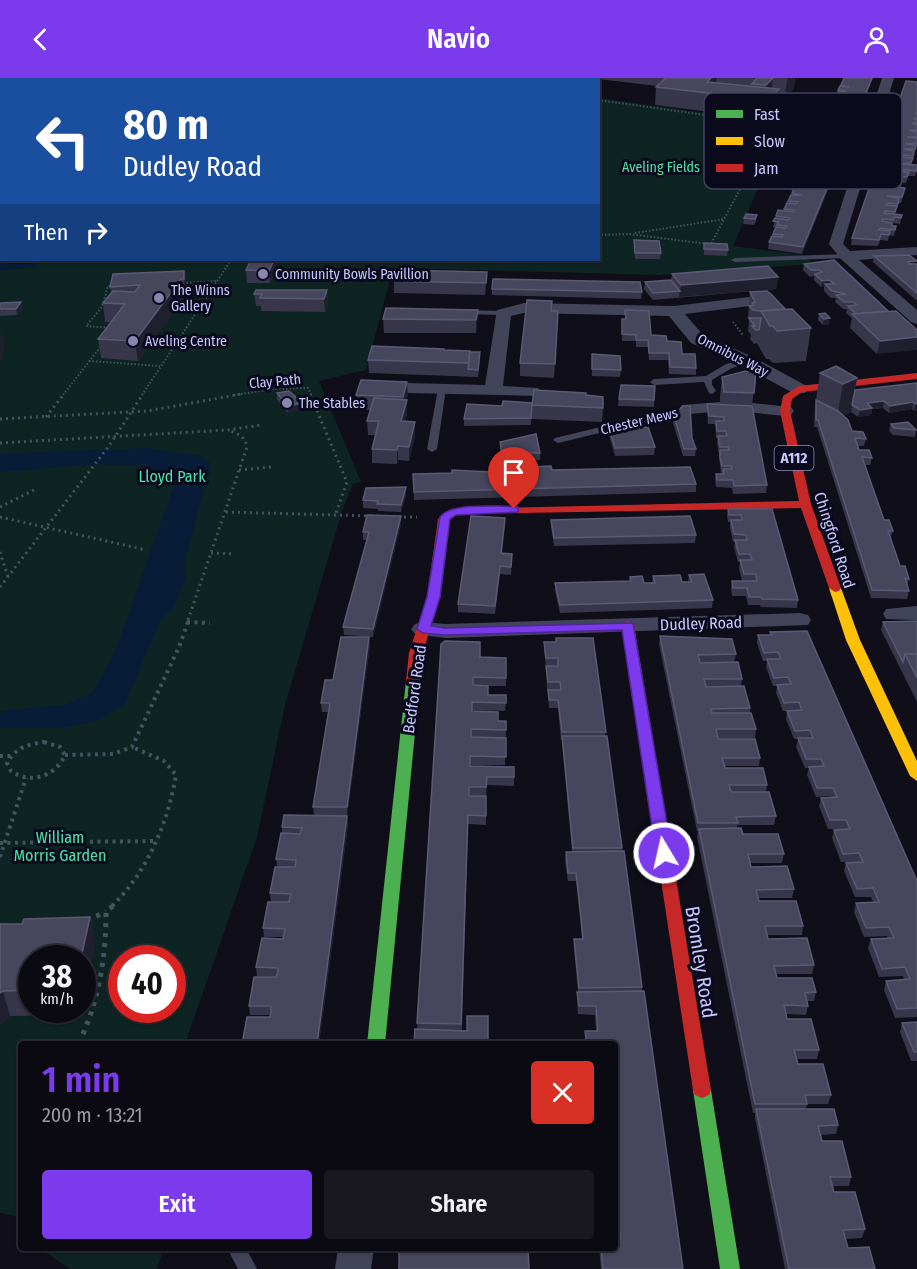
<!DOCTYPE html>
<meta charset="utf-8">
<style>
:root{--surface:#0b0a13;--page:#191821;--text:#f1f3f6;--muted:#9a9aa0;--line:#2b2b33;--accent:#7c3aed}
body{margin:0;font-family:"Fira Sans Condensed",sans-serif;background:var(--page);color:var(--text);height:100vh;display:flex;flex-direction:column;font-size:22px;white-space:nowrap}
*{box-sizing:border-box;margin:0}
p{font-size:20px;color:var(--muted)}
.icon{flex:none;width:33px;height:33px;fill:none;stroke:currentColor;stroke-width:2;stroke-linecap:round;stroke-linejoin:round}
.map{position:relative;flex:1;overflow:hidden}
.drawer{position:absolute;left:18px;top:963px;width:600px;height:210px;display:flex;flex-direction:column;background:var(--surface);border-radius:6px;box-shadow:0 2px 4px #0004,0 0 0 2px var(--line)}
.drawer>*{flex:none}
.banner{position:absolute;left:0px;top:0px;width:600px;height:183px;box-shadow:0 2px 4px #0004,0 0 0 2px var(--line);background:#1a4fa0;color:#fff;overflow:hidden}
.speed{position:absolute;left:18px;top:867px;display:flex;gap:12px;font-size:30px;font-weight:700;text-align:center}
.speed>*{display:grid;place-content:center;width:78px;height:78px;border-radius:50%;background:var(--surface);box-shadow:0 2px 4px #0004,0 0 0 2px var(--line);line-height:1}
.speed small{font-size:15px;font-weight:400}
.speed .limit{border:9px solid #d22;background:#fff;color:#111}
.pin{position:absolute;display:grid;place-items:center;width:51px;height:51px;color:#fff;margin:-62px -26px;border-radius:50% 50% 50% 0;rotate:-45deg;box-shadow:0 0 6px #0007}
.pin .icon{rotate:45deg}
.me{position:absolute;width:66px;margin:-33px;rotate:351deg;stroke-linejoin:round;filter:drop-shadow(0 0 4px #0008)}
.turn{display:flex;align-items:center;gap:21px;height:126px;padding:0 24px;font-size:27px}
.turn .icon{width:78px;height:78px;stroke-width:2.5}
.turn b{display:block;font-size:42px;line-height:51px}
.then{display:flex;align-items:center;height:57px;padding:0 24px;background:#0003;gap:12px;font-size:22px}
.round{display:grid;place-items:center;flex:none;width:63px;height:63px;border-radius:6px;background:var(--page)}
.headline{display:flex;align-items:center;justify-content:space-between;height:102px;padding:0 24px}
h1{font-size:36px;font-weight:600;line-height:45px;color:var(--accent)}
.cta{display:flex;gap:12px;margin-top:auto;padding:12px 24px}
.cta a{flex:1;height:69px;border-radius:6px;background:var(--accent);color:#fff;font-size:24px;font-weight:600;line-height:69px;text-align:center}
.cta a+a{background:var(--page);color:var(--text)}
header{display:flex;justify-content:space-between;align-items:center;height:78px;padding:0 24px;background:var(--accent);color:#fff;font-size:27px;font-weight:600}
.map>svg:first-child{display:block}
</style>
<header><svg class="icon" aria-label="back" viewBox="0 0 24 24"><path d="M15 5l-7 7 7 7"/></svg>Navio<svg class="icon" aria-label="person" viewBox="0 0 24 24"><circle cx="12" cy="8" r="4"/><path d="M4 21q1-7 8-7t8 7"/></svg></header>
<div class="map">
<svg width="917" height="1191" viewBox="0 0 917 1191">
<rect width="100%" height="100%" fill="#0f0e19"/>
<g fill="#0d2422" fill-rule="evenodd">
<path d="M185,0H461L472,1H145Z"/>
<path d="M599,20L786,46L733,168L803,177L813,186L659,197L393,190L366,292L319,303L361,404L353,406L342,433L285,627L257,759L185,966H21V1139L0,1135V97L1,95L2,182H598ZM32,880H82V932H32ZM122,880H172V932H122Z"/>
<path d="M45,1170H164L157,1191H71L46,1175Z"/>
</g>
<g fill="#071d37">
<path d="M0,177L2,182H32L38,186L34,189L0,193Z"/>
<path d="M146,370L201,378L211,386L184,486L186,498L175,527L160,543L125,626L97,643L62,650H0V633L63,627L92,615L115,574L173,410C167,402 158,393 148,390C114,381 38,392 0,394V376Z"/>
</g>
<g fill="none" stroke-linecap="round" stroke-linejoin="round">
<g stroke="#43545f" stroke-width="2" stroke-dasharray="1.5 2" stroke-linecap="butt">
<path d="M318,0L320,2"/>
<path d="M446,0L456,2"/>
<path d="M205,2L248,0"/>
<path d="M598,22L748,43L767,50L770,54L711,166"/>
<path d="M0,108L2,106"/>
<path d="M635,155L725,141"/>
<path d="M598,157L629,156L708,166"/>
<path d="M183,205L217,203"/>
<path d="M733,244L743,257"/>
<path d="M112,250L86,248L102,229L108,208H116"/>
<path d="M89,283L160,288"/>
<path d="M63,317L102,267"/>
<path d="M142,317L231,182"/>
<path d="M234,317L274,311L308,310L311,317"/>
</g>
<g stroke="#43545f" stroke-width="3" stroke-dasharray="2 4" stroke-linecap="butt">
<path d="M310,316L347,404L335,438"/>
<path d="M46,339L64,316"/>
<path d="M0,341L147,333L242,316"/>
<path d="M0,365L228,352L261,347"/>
<path d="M239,392L271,389"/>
<path d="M0,429L34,412"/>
<path d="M226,434L372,438"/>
<path d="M0,439L146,472"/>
<path d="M398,439H417"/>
<path d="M0,474L8,499"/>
<path d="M211,475L235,476"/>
<path d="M0,509L109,368L143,316"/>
<path d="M188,542L247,369C245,358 238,356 228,352"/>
</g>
<g stroke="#43545f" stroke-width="4" stroke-dasharray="3 4.5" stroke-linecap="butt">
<path d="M187,544L210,545"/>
<path d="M44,664L60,669L65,677C56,698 30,707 11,693L7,685C15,670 28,666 44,664Z"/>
<path d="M65,677L113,676L132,669L179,569L189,541"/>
<path d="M0,678H10"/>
<path d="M0,765L154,763"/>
<path d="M0,779L26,700"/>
<path d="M112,828C147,794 168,745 176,697L164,683L132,669"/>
</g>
<g stroke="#43545f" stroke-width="5" stroke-dasharray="4 6" stroke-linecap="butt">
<path d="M87,842L106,834"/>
<path d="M83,956C100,917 106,876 106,834L114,827"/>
</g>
<g fill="#42445a" fill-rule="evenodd">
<path d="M846,176H849V180L735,184L731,182L735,180Z"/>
<path d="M460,232L503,233L507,235L503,237L463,236L459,234Z"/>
<path d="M747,280L751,283L750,285L732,290L712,302V307L716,313L712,316L709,315L704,304L654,307L650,304L654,301L706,298L726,286Z"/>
<path d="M442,308L446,311L437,371L432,374L427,371L438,311Z"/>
<path d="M688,328L693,331L691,333L558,365L553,362L555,360Z"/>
<path d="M227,1170H246L257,1191H238Z"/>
</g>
<g fill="#42445a" fill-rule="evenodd">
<path d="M0,0H6L7,2H2L0,7Z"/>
<path d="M882,0H894L843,166L850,173L917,169V177L859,182L917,232V246L911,244L841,181L829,166Z"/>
<path d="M767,217L773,219L775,222L773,225L685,236L703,257L753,279L805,307L808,311L805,315H793L741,287L691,265L669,238L524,235L511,238L503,308L538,310L541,314L538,318L407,315L401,314L398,310L401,306L407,305L485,307L497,232L524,225L674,228Z"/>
<path d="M721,324L727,325L730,329L727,333L688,336L682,335L679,331L682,327Z"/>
<path d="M752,325L791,329L794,333L791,337L785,338L746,334L743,330L746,326Z"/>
<path d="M917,528V542L886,541L883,536L886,531Z"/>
<path d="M800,535L808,537L811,542L808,547L445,560L415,556L411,551L415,546L423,544L445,546Z"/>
<path d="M338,1170H374L371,1191H335Z"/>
</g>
<g fill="#4caf50" fill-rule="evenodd">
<path d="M413,599L420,603L385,966H367L406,603Z"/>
<path d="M702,1004L709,1007L711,1012L740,1191H720L693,1012L695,1007Z"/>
</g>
<path fill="#ffc107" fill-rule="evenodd" d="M835,506L841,510L860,562L917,683V703L910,698L846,562L829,510Z"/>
<g fill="#c62828" fill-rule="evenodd">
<path d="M917,295V301L802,314L792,321L790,333L811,426L841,510L839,513L835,514L829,510L801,430L458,436L450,442L439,519L423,575L420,603L413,607L406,603L409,575L427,519L438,441L451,431L799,423L780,333L783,318L799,308Z"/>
<path d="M628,543L634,547L711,1012L709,1017L702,1020L695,1017L693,1012L622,547Z"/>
</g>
</g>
<g fill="#37364a">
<path d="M590,0H795L794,10L785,20L778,19L777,29L767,41L655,27L656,9L657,8Z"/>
<path d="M873,0L802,176L768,171L769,164L776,150L773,149L776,138L784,133L795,110V106L800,100L803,90L807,85L816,63L817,58L827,53L833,43L832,42L833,35H830L831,29L841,7Z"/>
<path d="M917,41V68L911,86L917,93L915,98H908L906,105L894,104L893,108L904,115L901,125H899L895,136L902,137L900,146L893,145L892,148H896L894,158L889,157L888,163L880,162L878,168L851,167L852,160Z"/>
<path d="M757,137L756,143L754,147L743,146L744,140Z"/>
<path d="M634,162L661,175L660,181H635Z"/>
<path d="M704,165L728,172L727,178L704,177Z"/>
<path d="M874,178L917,186V223L873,184Z"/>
<path d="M251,182H277L278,186L270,205H247L246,192Z"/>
<path d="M834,182L888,233L877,276L850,250L852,240L846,235L847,231H843L835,224L836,220H831L824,213V209H821L814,202V198L810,199L803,192L804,186Z"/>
<path d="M184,193L187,211L186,219H183L138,283L101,280L98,261L111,244H105L103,225L111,214L110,209Z"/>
<path d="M487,194L485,217L394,215V203Z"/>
<path d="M672,196L778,199L776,211L653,222L644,211L645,204L671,202Z"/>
<path d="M492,211L642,214L641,221L492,217Z"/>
<path d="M327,212L328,225L325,234L261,233V228H256L254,216Z"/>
<path d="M750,214L785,231L811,250L806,283L773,285L769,281H766L757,265L754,266L750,261L751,257L748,253L749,243L748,240Z"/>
<path d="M21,224L22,231L17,237L0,238V225Z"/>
<path d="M478,232L476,255H384L383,241Z"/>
<path d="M625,232L651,257L667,263L682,276L696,290V297L669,296L668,282H649L648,269H636V263H622V241H625Z"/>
<path d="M558,233L554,300L520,298V285Z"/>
<path d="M819,236L829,247H823L818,242Z"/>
<path d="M444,272L480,281L478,299L369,295L368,282Z"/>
<path d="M592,276L621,292L620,299L592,298Z"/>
<path d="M756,294L752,328L767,407L766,415L733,416L732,410L716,409L715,403L716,396H722L723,395H721L720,387L719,376L717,365L718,360H716V356L715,346H708L707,333V326H720V319L722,299Z"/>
<path d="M820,295L857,300L855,312L917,305V332L914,333L912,331L889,335L883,330L872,331L871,337L858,339L851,334L843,338L852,353L866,361L864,368H858L859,372L872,380L870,387H864L884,442L893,453L890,461L900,488L909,501L907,508L909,513L907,521L871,520L817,349H814L815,329Z"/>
<path d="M407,304V336L405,343L415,358L409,383L398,382L397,386L372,385V371L375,357H368L367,343L370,332L356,331V317Z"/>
<path d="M621,307L655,308L654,329L618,328Z"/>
<path d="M277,315L303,332L288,335L277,322Z"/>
<path d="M586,317L603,330L602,344L531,341V340V347L464,348V341L502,328L532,325Z"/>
<path d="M674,338L692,360L696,371L695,378H683L673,345Z"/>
<path d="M891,346L916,352L915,359L893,357L889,353Z"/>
<path d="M609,350L655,369L654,377L615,378L609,357Z"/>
<path d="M500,364L540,375V382L502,383L500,371Z"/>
<path d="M529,389L552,392L696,406V414L414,422L413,396L490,394V390L518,393H529Z"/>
<path d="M406,409V417L401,434L378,433V431L363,430V422Z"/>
<path d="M728,431H772L798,522L797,530L761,529L760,527H748L746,518H732L731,510L732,503H742L739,490L740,484H738L734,469L735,464H733L730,450V444H728L727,438Z"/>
<path d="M551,442L696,457L695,465L554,468L551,449Z"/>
<path d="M401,446L373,559L344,557L343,549L367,462H363V454Z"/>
<path d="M505,447L502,476H512L511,497L500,496L495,536L458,534V526Z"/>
<path d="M689,497L713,522L712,530L560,535L555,513V505L629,503L630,499L644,505H652L653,498L682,504H688Z"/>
<path d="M917,543V624L881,552L883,544Z"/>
<path d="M770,554L917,803V939L895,940L884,912L886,903L904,902L903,898L879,899L868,870L871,861H888L887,858L864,859L854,834L856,825L873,824L871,819H855L844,793L846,785L858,784H841L832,760L834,752L844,751H828L819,728L821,720L832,719L831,718L816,719L807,697L809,690H805L796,669L798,661H794L786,641L787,633H783L776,615L777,608H773L766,589L767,583H763L757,565L758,557H770Z"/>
<path d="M660,558L736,576L734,584L742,601L741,608L750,630V635L756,651L755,660H718V661L760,680L759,688H724L725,690L767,707L766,714L776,738L774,747H737V750L743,756L784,776L782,785H750L751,789L794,811L792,820H758L759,823L803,848L802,857H767L768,861L814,887L812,896H777V900L816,914L814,923H807L808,928L806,937L786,936L787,941L819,972L817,981H796L798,986L831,1017L828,1026H807L806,1031L838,1047L836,1056L820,1057L822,1063L851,1099L849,1108H833L834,1114L865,1151L862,1160L845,1161L848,1170L875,1191H785L755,1040V1035H753L697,759L698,753H697L659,566Z"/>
<path d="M544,564H556L606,654L605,658L642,909V913L683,1191H601L599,1170H615L618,1160L615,1131V966H585V953H596L595,937L578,936L577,923L578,914L574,870V861H582L576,803H568L565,783L566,774H572L562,662H561L558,630H549L548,613H547L546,589L544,572Z"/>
<path d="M441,566L480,579L506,580V608H482L488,617L506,625L505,633L472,632V633L498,643L506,652L505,687H470V688L514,689V708L487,707L486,718L469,717V718H486V747L468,746L462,952L488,966L417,951Z"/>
<path d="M370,567L347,738L348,747L319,966H242L270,939V937H250L249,928L276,899L257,898L256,889L283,861V859H264L263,850L271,824L270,815L277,789L276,781L282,755V749L314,737L313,729L328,634H322L321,625L333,602Z"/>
<path d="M0,846L96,864L82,880H32V932H81L80,937L10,938L0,947Z"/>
<path d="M917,944V983H911L900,954L902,945Z"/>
</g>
<g fill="#201f2e">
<path d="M711,0H717L715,12L707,4Z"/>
<path d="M773,0L771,18L765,21L766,7Z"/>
<path d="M789,0H795L794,10L785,20L787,1Z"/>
<path d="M872,0H873L830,107L831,101Z"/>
<path d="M779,11L777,29L767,41L769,22Z"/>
<path d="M830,103L829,108L802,176L803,169Z"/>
<path d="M274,182H277L278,186L270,205L269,193Z"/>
<path d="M184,193L187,211L186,219L184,201Z"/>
<path d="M778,199L776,211L679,219L681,207Z"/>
<path d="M181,201L183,219L138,283L135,263Z"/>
<path d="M830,202L829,208L825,206L824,209H821L822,203Z"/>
<path d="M327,212L328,225L325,234L324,221Z"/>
<path d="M21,224L22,231L17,237L16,231Z"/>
<path d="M478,232L477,245L476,255V242Z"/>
<path d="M830,240L829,247H823L824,241Z"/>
<path d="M1,251L5,270L3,282L0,284V259Z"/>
<path d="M917,259V272L877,276L880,263Z"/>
<path d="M857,300L851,335L837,340L843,306Z"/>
<path d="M407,304L408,318L403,333V319Z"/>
<path d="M407,322V336L402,357L401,343Z"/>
<path d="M884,323L883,330L872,331L871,337L858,339L860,332L867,325Z"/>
<path d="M913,324L912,331L889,335L890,328Z"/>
<path d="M303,325V332L288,335V328Z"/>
<path d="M917,325V332L914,333L915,326Z"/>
<path d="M415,344V358L409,383V369Z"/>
<path d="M398,368V382L397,386V372Z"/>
<path d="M406,409V417L401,434V427Z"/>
<path d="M401,438V446L373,559V551Z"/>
<path d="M369,559L370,567L347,738V729Z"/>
<path d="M347,738L348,747L319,966H317Z"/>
<path d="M90,839L96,864L82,924V880H81Z"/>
<path d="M3,913L10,938L0,947V915Z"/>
</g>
<g fill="#46465d" stroke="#5a5a76" stroke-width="1.5">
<path d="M666,0H711L707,4L779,11L769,22L656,9Z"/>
<path d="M757,0H773L766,7L752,6Z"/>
<path d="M844,0H872L831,101L800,97L802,92L812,93L813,91L803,90L806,85L815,86L816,84L807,83L812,71L821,72L822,70L813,69L816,63H820L822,59L817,58L820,52L827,53L836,39L832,37L835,31L840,30L831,29L833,25L842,26L833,23L838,14L847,13L838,12L840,8L849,9L841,7Z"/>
<path d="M906,3L917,4V35H915H917V40L913,41H917V45H912L917,47V52H909L917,54V59H907L917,60V65L905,66L916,67L915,71H904L914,73L913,78L902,77L901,79L913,80L911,85L899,86L917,87V90L916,93L898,91L897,93L909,94L907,99L895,98L892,108L905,110L902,119L887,118L899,120L898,126L887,125L886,127L897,128L895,134L885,133L884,135L902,137L901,140L894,139L893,142L882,141V143L892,145V148H896L895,152L880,150L879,152L890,153L889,157L881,156L879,162L852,160Z"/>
<path d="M2,18V43H0V20Z"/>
<path d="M800,99L830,103L803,169L769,164L772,158L782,159L783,157L773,156L776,149L786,150L787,148L777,147L778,144L773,143L775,140L789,142L790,140L776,138L778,132L793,134L794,132L784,131L787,125L797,126L798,124L788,123L791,117H801L792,115L794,110H800L802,107L795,106Z"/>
<path d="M746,136L757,137L755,141L744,140Z"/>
<path d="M634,162L659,163L661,175H635Z"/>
<path d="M704,165L727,166L728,172L704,171Z"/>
<path d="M909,177L917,183L908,184L909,186H917V215L874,178Z"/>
<path d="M251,182H274L269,193L246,192Z"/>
<path d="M834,182L888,233L856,236L848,228L857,227L853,224H844L836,217L845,216L843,215L832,213L825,206H834L830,202L822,203L815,196L822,194L819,192H811L804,186Z"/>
<path d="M768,188L778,199L681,207L672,196Z"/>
<path d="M396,192L487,194L486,205L394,203Z"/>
<path d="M184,193V201H181L135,263L98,261L125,226L103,225L113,213L135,214L140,207L110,209L113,196Z"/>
<path d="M493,201L640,204L642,214L492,211Z"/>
<path d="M671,202L680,213L653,215L645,204Z"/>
<path d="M256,212H327L324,221L260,220L262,216H254Z"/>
<path d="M767,213L771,216L785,231L761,233L753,232L749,228L754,227L752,225L755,224L750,214Z"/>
<path d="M527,222L552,223L551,233H558L555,286L520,285Z"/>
<path d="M21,224L16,231H0V225Z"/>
<path d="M386,230L478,232L476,242L383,241Z"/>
<path d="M792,231L811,250L777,253L773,248H770L761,233Z"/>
<path d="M625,232L649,233L651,257L666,258L667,263L681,264L682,276H695L696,290L670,289L669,275H649L648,262H636V257L622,256V241H626Z"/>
<path d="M896,233L917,252V259L880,263L852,236Z"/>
<path d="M825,235L830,240L824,241L819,236Z"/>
<path d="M749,240H761L759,252H756L752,248H755Z"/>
<path d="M372,268L444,271V272L470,273L468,285L368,282Z"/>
<path d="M470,274H480L478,292L468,291Z"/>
<path d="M592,276L620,278L621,292L592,291Z"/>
<path d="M836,288L857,300L843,306L820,295Z"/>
<path d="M746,293L756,294L754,315L724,314L722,299Z"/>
<path d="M361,302L407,304L403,319L356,317Z"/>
<path d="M917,305V325L915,326L913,324L890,328L884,323L867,325L872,330L860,332L852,327L855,312Z"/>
<path d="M621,307L655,308L654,322L619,321Z"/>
<path d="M534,312L586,315V317L603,319V330L532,327Z"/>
<path d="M289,313L303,325L288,328L277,315Z"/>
<path d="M374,320L407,322L401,343L415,344L409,369L398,368L397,372L372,371L379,343H367Z"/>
<path d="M816,322L838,333L848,342L852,353L863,354L866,361L855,360L859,372H869L872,380L862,379L884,442H889L893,453H888L900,488H905L909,501L905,500L909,513L872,512L818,342H816Z"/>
<path d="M503,323L532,325L531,340L464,341L467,326L502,328Z"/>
<path d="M707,326L752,328L767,407L734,408L733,402H717L716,396H724L723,391H732L731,388H722L720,380V372H729L728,369H720L718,358H727L726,353H717L716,343H724V339L709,338Z"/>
<path d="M683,328H690L692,360L696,371H684L674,338Z"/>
<path d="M908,344L916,352L894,350L891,346Z"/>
<path d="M648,349L655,369L615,370L609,350Z"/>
<path d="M536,356L540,375H502L500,364Z"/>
<path d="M551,388L552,392L690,389L696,406L414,414L413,396L452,395V392L491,394L490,390L518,389V393H530L529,389Z"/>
<path d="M406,409L401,427L377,426L378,423L363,422L366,410Z"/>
<path d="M728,431H772L798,522L762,521L761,519H749L747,510H733L732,503H757L756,496H744L740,482H752L750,476H739L735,462H747L746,457L734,456L731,442H742V440L741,437H729Z"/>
<path d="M367,437L401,438L373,551L343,549L369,454H363Z"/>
<path d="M471,438L505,440L501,475L512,476L511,489L500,488L495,528L458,526Z"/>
<path d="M690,438L696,457L554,460L551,442Z"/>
<path d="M704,496L713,522L560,527L555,505L631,503L630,499L642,498L644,505H655L653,498L680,497L682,504H692L689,497Z"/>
<path d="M917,543V576H905L903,584L883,544Z"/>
<path d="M807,553L917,803V930L897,931L886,903L910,901L905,889L882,891L871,861L894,860L889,849L866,850L856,825L879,824L873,810L857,811L846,785L863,784L859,775L843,776L834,752L850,751L846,742H830L821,720L837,719L833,710H817L809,689L824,688L821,681H806L798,660H813L810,652L795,653L787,633L802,632L799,624L784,625L777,607L791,606L788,599L774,600L767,581H781L778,574L764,575L758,557H772L770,554Z"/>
<path d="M660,558L732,561L736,576L698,577L700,585L738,584L742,601H704L706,609L744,608L750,630L711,631L712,635H751L756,651H716L718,661H755L760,680H722L725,690H763L767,707H729L731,714H769L776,738L736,739L738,745H698Z"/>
<path d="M341,559H369L347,729H313L330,625H321L325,602H333Z"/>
<path d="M556,560H593L606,654H562L558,622H549L548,612H561L560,604H548L546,588H558V580H546L544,564H556Z"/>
<path d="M445,563L480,564V579L506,580V600L473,599V607L488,608V617H506V625L472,624V633L498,634V643H506V652L471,651V659L506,660V679L470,678V688L514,689V699H487L486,709H469V718H486V738L468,737L461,946L417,945L441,566Z"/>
<path d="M905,576H917V600Z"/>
<path d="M562,658H607L622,770H573Z"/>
<path d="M284,737L347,738L317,966H242L247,939H270L271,934V928H249L254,899H276L278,894V890L256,889L262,860L283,861L285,851L263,850L268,824H289L290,819L291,816L270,815L275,789H295L296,782L276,781L281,755L300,756L302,750L282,749Z"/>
<path d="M741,750L743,756H778L784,776H748L751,789L787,788L794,811L756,812L759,823H796L803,848H765L768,861L807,860L814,887L774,888L777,900H812L816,914L805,915L808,928L784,927L787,941H811L819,972H794L798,986H823L831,1017H805L807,1026H755L699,751Z"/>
<path d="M624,773L642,909L579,910L574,861H583L581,838L576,795H568L566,774Z"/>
<path d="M90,839L81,880H32V912L3,913L0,915V846H22L24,841Z"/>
<path d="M644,913L683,1191H603L601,1170H615V1160H620L615,1113V966H587L585,953H598L596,928H579L577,914Z"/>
<path d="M467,938H488V966H414L415,951L467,953Z"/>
<path d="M917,944V974H914L902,945Z"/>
<path d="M756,1031H834L838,1047L818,1048L822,1063H842L851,1099H830L834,1114H855L865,1151L843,1152L848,1170L869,1169L875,1191H789Z"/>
<path d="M399,1170H528L529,1191H399Z"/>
</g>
<path fill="#7c3aed" stroke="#51269a" stroke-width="1.5" d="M514,428L518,429V434L456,437L450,441L440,519L431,548L445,550L633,545L672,775L670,779H658L656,775L622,552L445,557L423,555L417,551L427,519L440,439C451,424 495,429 514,428Z"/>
<g fill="#8686ae" stroke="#0b0a1d" stroke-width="2">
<circle cx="263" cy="196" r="6"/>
<circle cx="159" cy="220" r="6"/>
<circle cx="133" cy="263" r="6"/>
<circle cx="287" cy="325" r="6"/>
</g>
<g text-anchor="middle" stroke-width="6" stroke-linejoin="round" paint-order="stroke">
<g font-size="14" fill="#4ee3ab" stroke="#0b0a1d">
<text x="661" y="94">Aveling Fields</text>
</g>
<g font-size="14" fill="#c6c7ff" stroke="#0b0a1d" text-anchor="start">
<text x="275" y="201">Community Bowls Pavillion</text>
<text x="171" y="217">The Winns<tspan x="171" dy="16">Gallery</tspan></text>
<text x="145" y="268">Aveling Centre</text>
<text x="299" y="330">The Stables</text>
</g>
<g font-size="14" fill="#c6c7ff" stroke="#0b0a1d">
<text transform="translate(733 277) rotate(27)" y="5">Omnibus Way</text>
<text transform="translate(275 303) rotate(-5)" y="5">Clay Path</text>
<text transform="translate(639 343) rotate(-13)" y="5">Chester Mews</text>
</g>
<rect fill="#0b0a1d" stroke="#8e8ebb" stroke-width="1.5" x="774.5" y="368" width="39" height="24" rx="4.5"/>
<g font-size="15" font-weight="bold" fill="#c6c7ff">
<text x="794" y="385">A112</text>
</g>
<g font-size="16" fill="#4ee3ab" stroke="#0b0a1d">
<text x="172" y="404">Lloyd Park</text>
<text x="60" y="765">William<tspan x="60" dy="18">Morris Garden</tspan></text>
</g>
<g font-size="16" fill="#c6c7ff" stroke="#0b0a1d">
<text transform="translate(835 462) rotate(72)" y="6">Chingford Road</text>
<text transform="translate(701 545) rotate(-2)" y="6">Dudley Road</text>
<text transform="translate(414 611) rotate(-82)" y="6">Bedford Road</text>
</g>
<g font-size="20" fill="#c6c7ff" stroke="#0b0a1d">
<text transform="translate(701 884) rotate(81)" y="7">Bromley Road</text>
</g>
</g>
<rect x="704" y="15" width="198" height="96" rx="9" fill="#0b0a1d" stroke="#434361" stroke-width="1.5"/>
<rect x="716" y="32" width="27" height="8" fill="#4caf50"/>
<rect x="716" y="59" width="27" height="8" fill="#ffc107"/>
<rect x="716" y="86" width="27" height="8" fill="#c62828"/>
<g font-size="16" fill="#c6c7ff">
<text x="754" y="42">Fast</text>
<text x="754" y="69">Slow</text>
<text x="754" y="96">Jam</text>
</g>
</svg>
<div class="speed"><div>38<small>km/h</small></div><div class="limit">40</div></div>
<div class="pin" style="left:514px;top:431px;background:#d93025"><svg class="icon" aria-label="arrive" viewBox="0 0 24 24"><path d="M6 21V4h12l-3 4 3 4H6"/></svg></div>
<svg class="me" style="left:664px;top:775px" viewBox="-20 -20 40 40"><circle r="17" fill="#7c3aed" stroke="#fff" stroke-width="3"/><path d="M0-11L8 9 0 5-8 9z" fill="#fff"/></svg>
<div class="banner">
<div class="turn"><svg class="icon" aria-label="left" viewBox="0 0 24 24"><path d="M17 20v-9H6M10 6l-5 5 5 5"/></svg><div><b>80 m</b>Dudley Road</div></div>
<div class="then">Then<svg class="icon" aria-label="right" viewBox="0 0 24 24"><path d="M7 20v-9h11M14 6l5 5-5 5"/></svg></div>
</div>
<section class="drawer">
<div class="headline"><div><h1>1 min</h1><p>200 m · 13:21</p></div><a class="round" style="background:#d93025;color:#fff"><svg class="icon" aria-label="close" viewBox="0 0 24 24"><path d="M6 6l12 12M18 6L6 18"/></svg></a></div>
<div class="cta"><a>Exit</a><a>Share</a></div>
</section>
</div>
